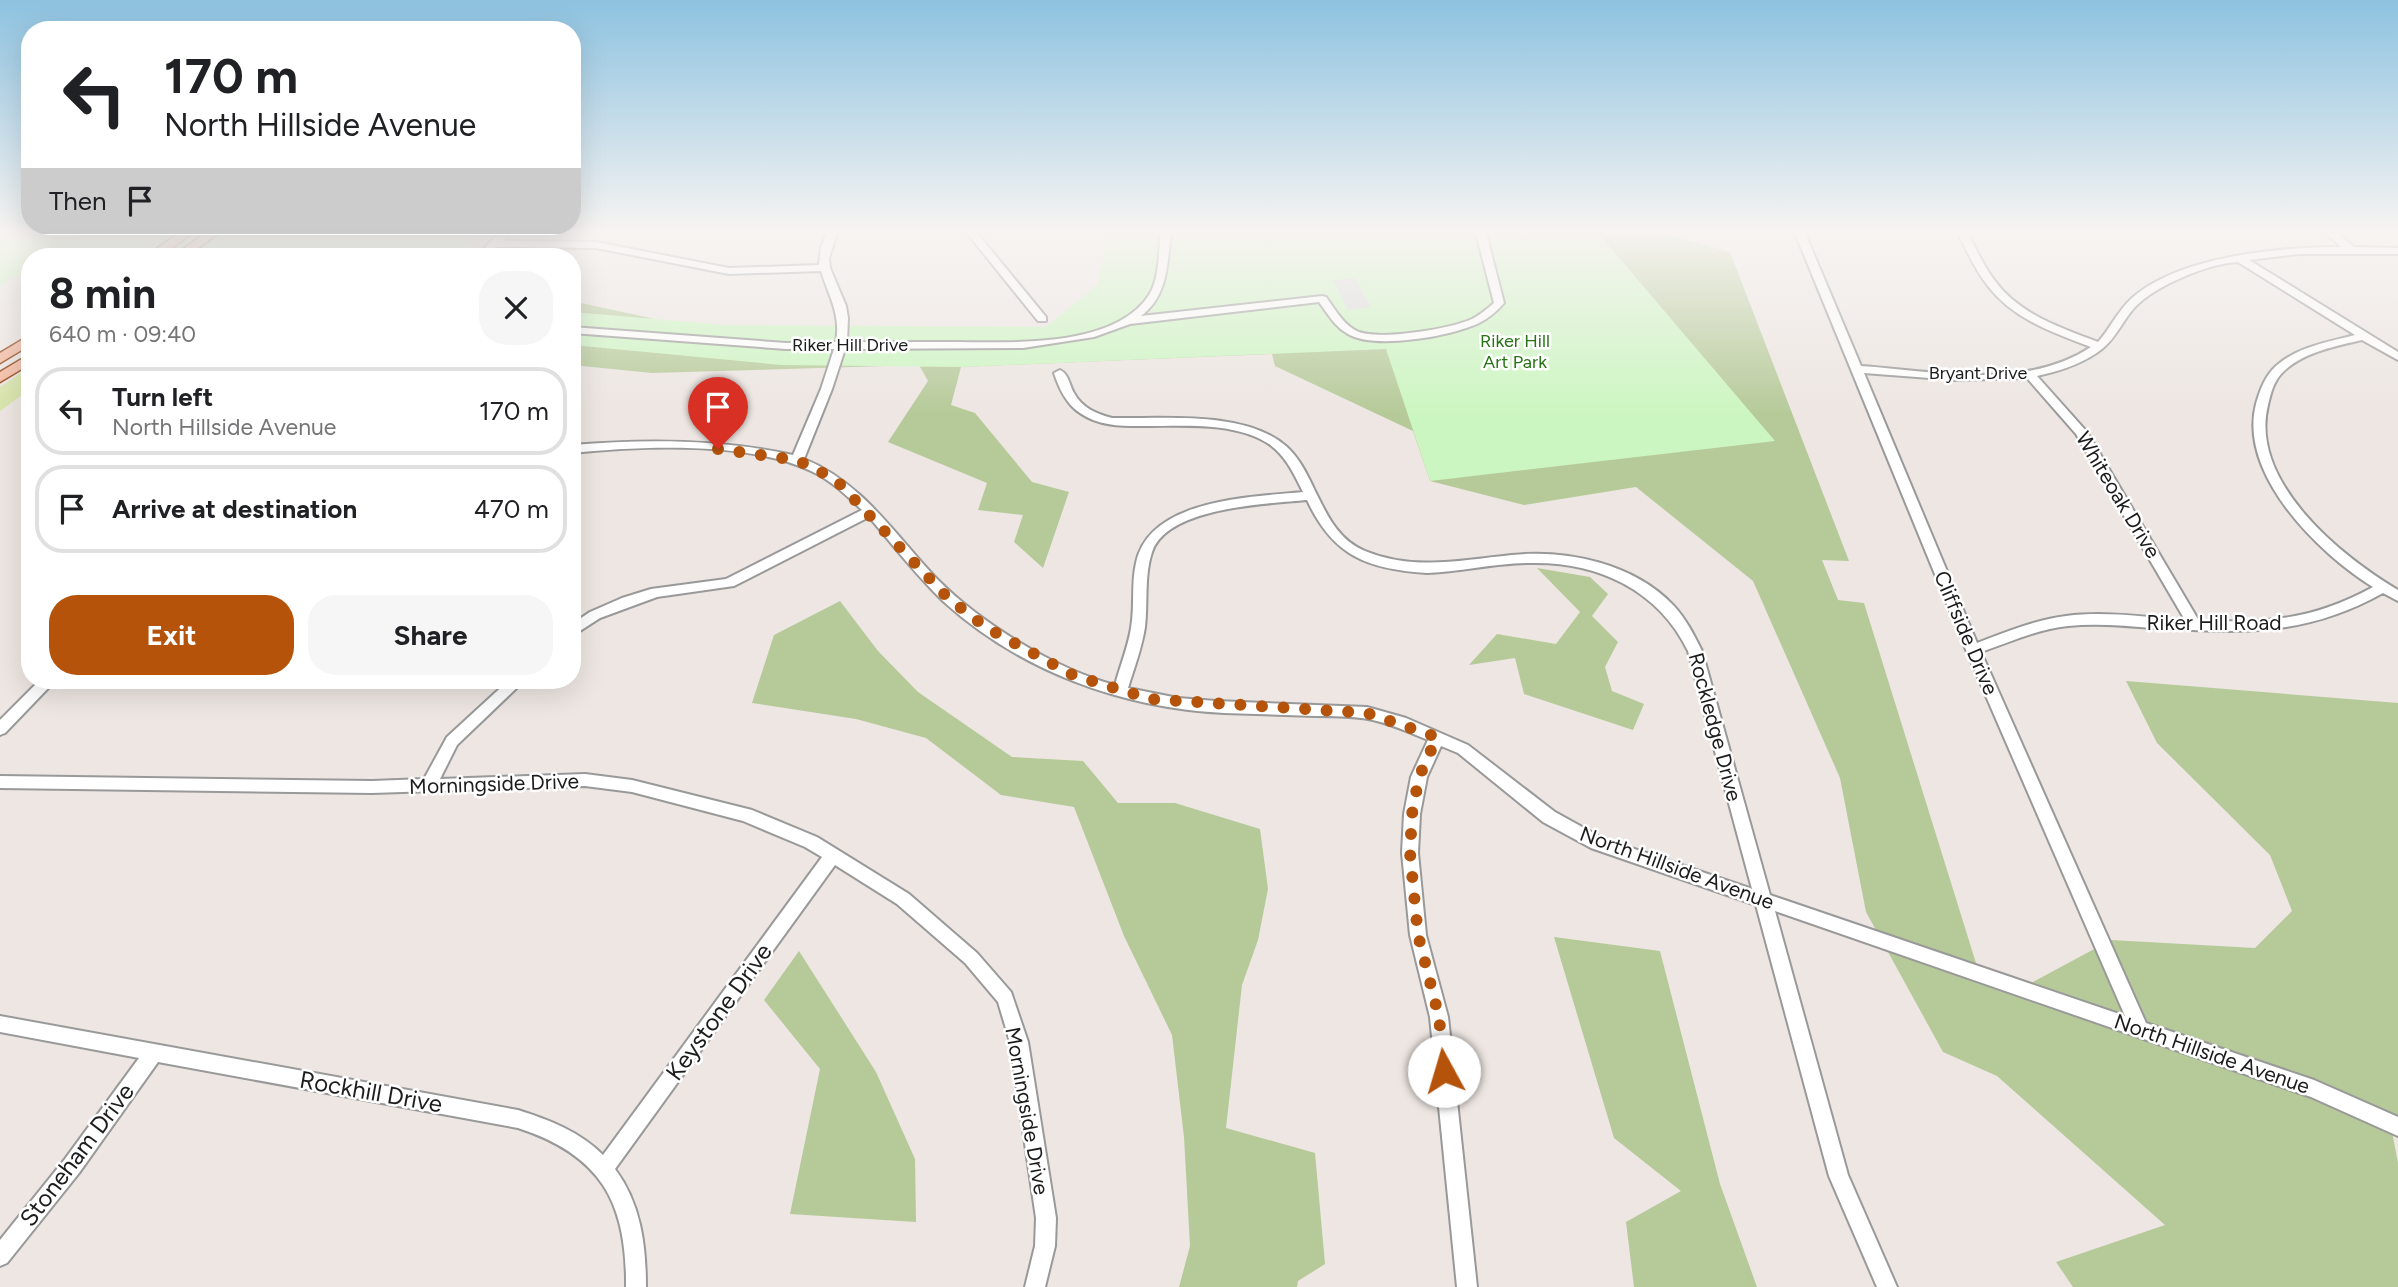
<!DOCTYPE html>
<meta charset="utf-8">
<style>
:root{--surface:#fff;--page:#f6f6f6;--text:#202124;--muted:#757577;--line:#e0e0e0;--accent:#b45309}
body{margin:0;font-family:Figtree,sans-serif;background:var(--page);color:var(--text);height:100vh;display:flex;flex-direction:column;font-size:26px;white-space:nowrap}
*{box-sizing:border-box;margin:0}
p{font-size:23px;color:var(--muted)}
.icon{flex:none;width:38px;height:38px;fill:none;stroke:currentColor;stroke-width:2;stroke-linecap:round;stroke-linejoin:round}
.map{position:relative;flex:1;overflow:hidden}
.details{position:absolute;left:21px;top:248px;width:560px;height:441px;display:flex;flex-direction:column;background:var(--surface);border-radius:28px;box-shadow:0 7px 28px #0002}
.details>*{flex:none}
.top-card{position:absolute;left:21px;top:21px;width:560px;height:214px;border-radius:28px;box-shadow:0 7px 28px #0002;background:#fff;color:var(--text);overflow:hidden}
.pin{position:absolute;display:grid;place-items:center;width:60px;height:60px;color:#fff;margin:-72px -30px;border-radius:50% 50% 50% 0;rotate:-45deg;box-shadow:0 0 7px #0007}
.pin .icon{rotate:45deg}
.me{position:absolute;width:77px;margin:-38px;rotate:354deg;stroke-linejoin:round;filter:drop-shadow(0 0 5px #0008)}
.turn{display:flex;align-items:center;gap:24px;height:147px;padding:0 28px;font-size:32px}
.turn .icon{width:91px;height:91px;stroke-width:2.5}
.turn b{display:block;font-size:49px;line-height:60px}
.then{display:flex;align-items:center;height:66px;padding:0 28px;background:#0003;gap:14px;font-size:26px}
.round{display:grid;place-items:center;flex:none;width:74px;height:74px;border-radius:28px;background:var(--page)}
.overview{display:flex;align-items:center;justify-content:space-between;height:119px;padding:0 28px}
h1{font-size:42px;font-weight:700;line-height:52px}
.cta{display:flex;gap:14px;margin-top:auto;padding:14px 28px}
.cta a{flex:1;height:80px;border-radius:28px;background:var(--accent);color:#fff;font-size:28px;font-weight:700;line-height:80px;text-align:center}
.cta a+a{background:var(--page);color:var(--text)}
ul{padding:0;list-style:none}
li{display:flex;align-items:center;gap:21px;height:88px;margin:0 14px 10px;padding:0 14px;border:4px solid var(--line);border-radius:28px}
li div{flex:1}
li b{display:block;font-size:26px}
li em{font-style:normal}
.map>svg:first-child{display:block}
</style>
<div class="map">
<svg width="2398" height="1287" viewBox="0 0 2398 1287">
<rect width="100%" height="100%" fill="#ede6e2"/>
<path fill="#d8e5aa" d="M30,367V389L0,411V387Z"/>
<g fill="#b6ca99">
<path d="M1515,233H1661L1730,252L1849,561L1822,560L1838,600L1864,603L1980,976L2020,989L2111,940L2255,948L2292,911L2270,855L2157,743L2126,681L2398,703V1121L2389,1116L2398,1163V1287H2073L2056,1262L2165,1225L1997,1076L1943,1052L1866,912L1840,778L1753,581L1636,487L1524,505L1430,481L1413,431L1275,366L1272,354L961,367L951,405L975,413L1032,482L1069,492L1043,568L1014,542L1023,515L978,510L987,483L888,442L928,381L919,365L652,373L572,365V301L719,333L1046,327L1134,279Z"/>
<path d="M1537,568L1590,577L1608,594L1592,616L1618,642L1605,667L1612,691L1644,704L1633,730L1524,694L1515,658L1469,665L1497,634L1556,644L1580,612Z"/>
<path d="M840,601L878,651L918,692L1012,757L1083,761L1118,803H1175L1260,829L1268,889L1258,940L1242,985L1226,1128L1315,1153L1325,1264L1298,1281L1297,1287H1179L1190,1246L1184,1137L1172,1035L1124,936L1074,807L1001,795L926,738L856,719L752,703L774,635Z"/>
<path d="M1554,937L1660,951L1720,1184L1757,1287H1634L1626,1222L1681,1191L1614,1138Z"/>
<path d="M799,951L876,1072L915,1159L916,1222L790,1214L820,1069L764,1000Z"/>
</g>
<g fill="#ccf6c1">
<path d="M0,233H478L453,257H30V277L16,275L0,286Z"/>
<path d="M1108,233H1598L1775,441L1430,481L1386,349L961,367L781,365L572,345V312L726,325L1046,327L1098,284Z"/>
</g>
<path fill="#dcdcdc" d="M1355,278L1371,307L1348,310L1333,280Z"/>
<g fill="none" stroke-linecap="round" stroke-linejoin="round">
<g stroke="#999" stroke-width="4">
<g id="minor">
<path d="M499,233H510L503,241L596,242L729,268L819,265L821,247L827,233H837L829,258L830,268L846,306L848,318L847,342C882,342 918,342 953,342C1009,342 1114,349 1149,295C1160,278 1158,253 1161,233H1171C1167,264 1168,296 1141,316L1322,296L1326,297C1335,309 1344,326 1359,332C1382,340 1450,329 1472,319C1480,315 1487,309 1494,303L1476,233H1486L1504,303C1497,311 1489,318 1479,323C1452,336 1375,350 1348,334C1335,327 1328,314 1319,302L1130,324L1094,337L1023,348L845,349L832,389L804,459C862,482 895,535 937,579C979,622 1056,670 1115,685C1120,666 1128,647 1131,628C1135,606 1131,584 1136,563C1149,499 1251,497 1303,492C1294,474 1286,456 1269,444C1235,422 1186,426 1147,426C1124,426 1100,427 1080,413C1066,404 1059,388 1054,373L1060,370C1069,374 1069,385 1074,393C1082,408 1097,414 1112,418C1163,419 1246,410 1287,447C1300,459 1308,476 1315,491C1327,515 1338,540 1365,551C1414,571 1461,560 1512,555C1567,549 1635,564 1674,606C1686,619 1694,635 1702,651L1770,895L2125,1016L1966,650L1795,233H1805L1861,366C1936,371 2024,391 2091,347C2054,333 2013,319 1988,286C1975,270 1967,251 1958,233H1968C1976,249 1984,267 1995,281C2019,314 2061,328 2098,342C2110,329 2117,312 2131,299C2178,256 2279,247 2341,247L2326,233H2337L2354,247L2398,248V254H2299L2249,260L2398,352V360L2362,340C2336,346 2304,352 2284,371C2274,380 2271,392 2268,405C2249,481 2340,556 2398,590V601L2383,593C2304,637 2241,633 2154,628C2126,626 2097,623 2068,626C2038,629 2010,642 1981,652L2146,1023L2314,1080L2398,1117V1136L2311,1097L1775,911L1848,1175L1897,1287H1877L1829,1176L1756,905L1591,848L1543,822L1458,753L1441,746L1427,777L1420,814L1418,853L1426,935L1448,1017L1477,1287H1457L1430,1017L1410,935L1402,853L1404,814L1411,777L1428,740C1409,732 1389,723 1368,719C1351,716 1332,716 1315,716C1285,715 1255,714 1224,713C1122,708 1020,671 943,601C916,575 893,545 869,517L734,586L657,597L600,618L572,636V624L590,612L622,598L651,589L726,579L862,510C847,496 831,480 811,471C748,441 641,446 572,453V445C646,439 721,439 793,455L821,389L834,349H786L572,333V327L786,343L836,342C841,314 829,297 821,271L729,274L596,248L497,247L486,257H476ZM2238,262L2355,335C2328,342 2297,347 2276,366C2265,376 2260,390 2256,404C2238,474 2318,553 2373,587C2311,621 2268,622 2199,621L2087,432L2037,376C2060,371 2083,364 2102,349C2116,338 2123,320 2135,307C2156,285 2210,263 2238,262ZM1864,373L1956,380L2027,378L2076,434L2185,620C2146,617 2104,611 2066,616C2035,620 2006,632 1977,643ZM1307,500C1333,556 1367,569 1427,573C1461,572 1495,563 1529,563C1596,561 1658,589 1688,651L1752,889L1602,838L1555,812L1468,745L1406,718L1367,707L1216,701L1178,698L1128,688C1134,668 1142,648 1145,627C1148,602 1144,576 1152,552C1167,507 1266,504 1307,500Z"/>
<path d="M967,233H977L1046,317V321H1038Z"/>
<path d="M39,681H55L5,733L0,735V720Z"/>
<path d="M508,681H524L457,745L440,779L585,774L632,780L752,810L817,837L909,894L977,953L1011,992L1028,1042L1056,1218L1055,1246L1045,1287H1025L1035,1246L1036,1218L1010,1042L998,1002L965,963L897,904L835,865L615,1169C641,1204 646,1245 646,1287H626C627,1202 601,1155 518,1128L158,1062L79,1173L7,1263L0,1266V1240L65,1159L139,1058L0,1032V1016L518,1110C549,1120 579,1131 603,1155L822,857L805,847L743,821L632,792L585,786L372,793L0,788V776L372,781L424,779L447,737Z"/>
</g>
</g>
<g stroke="#8c3b09" stroke-width="3">
<g id="major">
<path d="M179,233H193L159,257H145Z"/>
<path d="M205,233H219L186,257H172Z"/>
<path d="M30,335V345L0,363V353Z"/>
<path d="M30,354V364L0,382V372Z"/>
</g>
</g>
<use href="#minor" fill="#fff" fill-rule="evenodd"/>
<use href="#major" fill="#f6b79e" fill-rule="evenodd"/>
</g>
<linearGradient id="sky" x2="0" y2="1"><stop stop-color="#8dc2e0"/><stop offset="0.56" stop-color="#f7f4f2"/><stop offset="1" stop-color="#f7f4f2" stop-opacity="0"/></linearGradient>
<rect width="2398" height="413" fill="url(#sky)"/>
<g fill="none" stroke-linecap="round" stroke-linejoin="round">
<path stroke="#b45309" stroke-width="12" stroke-dasharray="0 21.6" d="M718,449L797,460L835,479L948,598L987,628L1073,675L1150,699L1367,713L1437,737L1419,777L1412,814L1410,853L1418,935L1439,1017L1444,1071"/>
</g>
<g text-anchor="middle" stroke-width="5" stroke-linejoin="round" paint-order="stroke">
<g font-size="18" fill="#257311" stroke="#fff">
<text x="1515" y="347">Riker Hill<tspan x="1515" dy="21">Art Park</tspan></text>
</g>
<g font-size="18" fill="#1c1c1c" stroke="#fff">
<text x="850" y="351">Riker Hill Drive</text>
<text x="1978" y="379">Bryant Drive</text>
</g>
<g font-size="21" fill="#1c1c1c" stroke="#fff">
<text transform="translate(2118 495) rotate(59)" y="7">Whiteoak Drive</text>
<text x="2214" y="630">Riker Hill Road</text>
<text transform="translate(1966 633) rotate(67)" y="7">Cliffside Drive</text>
<text transform="translate(1715 727) rotate(75)" y="7">Rockledge Drive</text>
<text transform="translate(494 784) rotate(-2)" y="7">Morningside Drive</text>
<text transform="translate(1677 868) rotate(20)" y="7">North Hillside Avenue</text>
<text transform="translate(2212 1054) rotate(19)" y="7">North Hillside Avenue</text>
<text transform="translate(1027 1111) rotate(80)" y="7">Morningside Drive</text>
</g>
<g font-size="24" fill="#1c1c1c" stroke="#fff">
<text transform="translate(719 1012) rotate(-54)" y="8">Keystone Drive</text>
<text transform="translate(371 1092) rotate(10)" y="8">Rockhill Drive</text>
<text transform="translate(77 1155) rotate(-53)" y="8">Stoneham Drive</text>
</g>
</g>
</svg>
<div class="pin" style="left:718px;top:449px;background:#d93025"><svg class="icon" aria-label="arrive" viewBox="0 0 24 24"><path d="M6 21V4h12l-3 4 3 4H6"/></svg></div>
<svg class="me" style="left:1444px;top:1071px" viewBox="-20 -20 40 40"><circle r="19" fill="#fff"/><path d="M0-13L10 11 0 6-10 11z" fill="#b45309"/></svg>
<div class="top-card">
<div class="turn"><svg class="icon" aria-label="left" viewBox="0 0 24 24"><path d="M17 20v-9H6M10 6l-5 5 5 5"/></svg><div><b>170 m</b>North Hillside Avenue</div></div>
<div class="then">Then<svg class="icon" aria-label="arrive" viewBox="0 0 24 24"><path d="M6 21V4h12l-3 4 3 4H6"/></svg></div>
</div>
<section class="details">
<div class="overview"><div><h1>8 min</h1><p>640 m · 09:40</p></div><a class="round"><svg class="icon" aria-label="close" viewBox="0 0 24 24"><path d="M6 6l12 12M18 6L6 18"/></svg></a></div>
<ul>
<li><svg class="icon" aria-label="left" viewBox="0 0 24 24"><path d="M17 20v-9H6M10 6l-5 5 5 5"/></svg><div><b>Turn left</b><p>North Hillside Avenue</p></div><em>170 m</em></li>
<li><svg class="icon" aria-label="arrive" viewBox="0 0 24 24"><path d="M6 21V4h12l-3 4 3 4H6"/></svg><div><b>Arrive at destination</b></div><em>470 m</em></li>
</ul>
<div class="cta"><a>Exit</a><a>Share</a></div>
</section>
</div>
